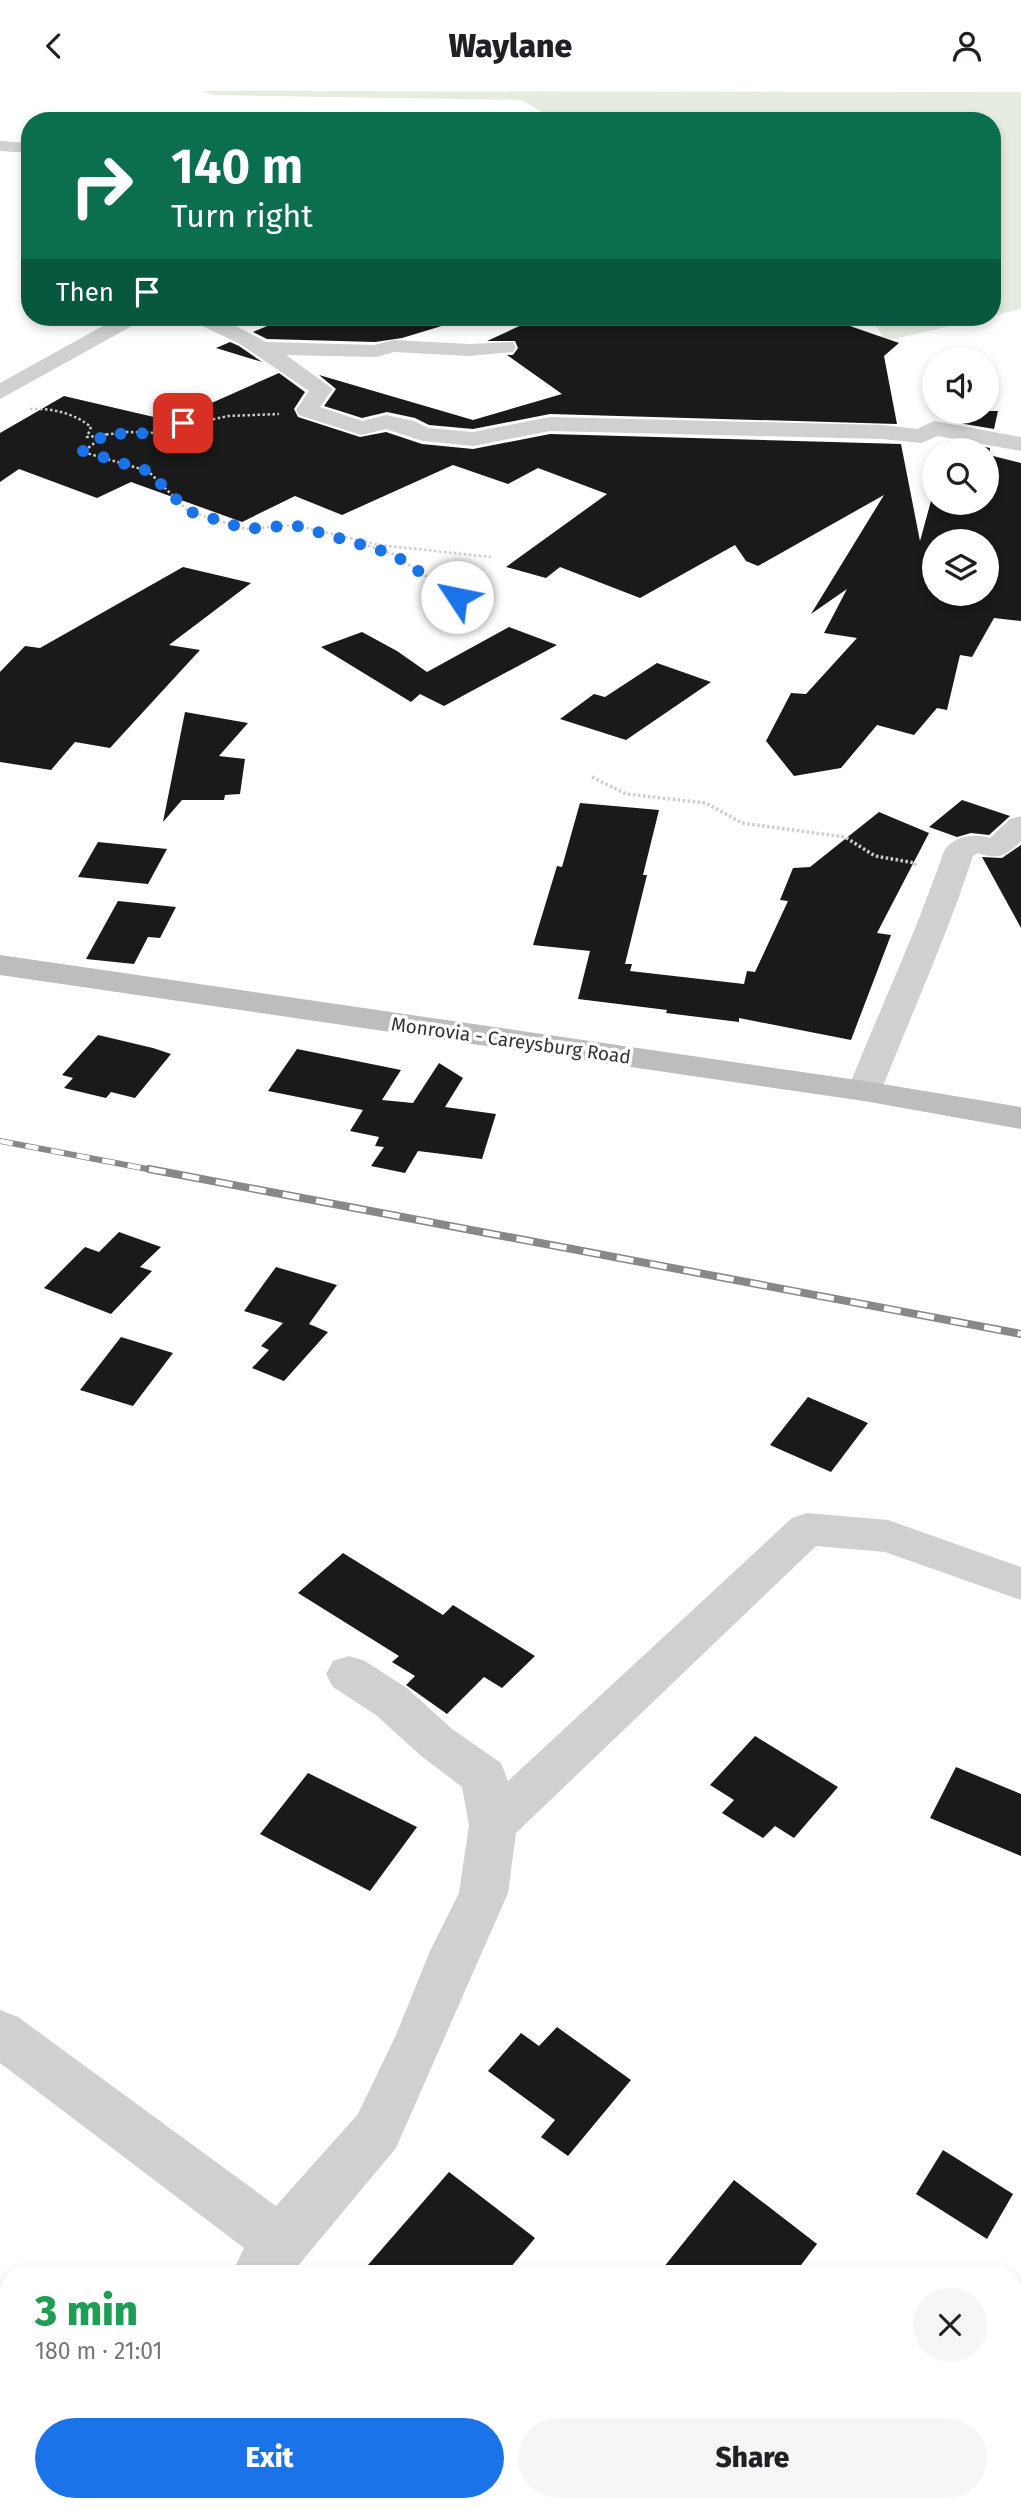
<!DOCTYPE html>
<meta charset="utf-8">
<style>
:root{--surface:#fff;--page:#f6f6f6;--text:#202124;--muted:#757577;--accent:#1a73e8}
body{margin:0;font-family:"Fira Sans",sans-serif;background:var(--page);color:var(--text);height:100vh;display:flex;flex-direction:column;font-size:26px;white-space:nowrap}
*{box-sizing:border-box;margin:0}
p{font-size:23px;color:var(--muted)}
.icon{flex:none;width:38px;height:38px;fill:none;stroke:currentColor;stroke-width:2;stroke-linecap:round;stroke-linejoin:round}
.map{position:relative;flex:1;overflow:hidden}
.sheet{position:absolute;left:0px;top:2174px;width:1022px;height:247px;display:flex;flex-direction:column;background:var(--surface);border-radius:28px 28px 0 0;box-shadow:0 4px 10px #0003}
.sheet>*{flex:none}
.hud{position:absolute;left:21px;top:21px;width:980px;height:214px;border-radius:28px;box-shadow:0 4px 10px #0003;background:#0b6e4f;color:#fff;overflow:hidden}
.buttons{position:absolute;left:922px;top:256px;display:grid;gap:14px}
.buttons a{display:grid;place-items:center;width:77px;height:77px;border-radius:50%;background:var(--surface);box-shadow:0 4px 10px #0003;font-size:35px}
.pin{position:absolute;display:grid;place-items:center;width:60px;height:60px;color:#fff;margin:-30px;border-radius:14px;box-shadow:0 4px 10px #0006}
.me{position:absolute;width:77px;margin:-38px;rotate:304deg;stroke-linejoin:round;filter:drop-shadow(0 0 5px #0008)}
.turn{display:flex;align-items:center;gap:24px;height:147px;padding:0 35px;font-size:32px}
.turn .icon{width:91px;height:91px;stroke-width:2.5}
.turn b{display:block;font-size:49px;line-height:60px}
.then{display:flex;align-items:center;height:66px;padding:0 35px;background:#0003;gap:14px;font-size:26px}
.round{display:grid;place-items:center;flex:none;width:74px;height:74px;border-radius:37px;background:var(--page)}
.overview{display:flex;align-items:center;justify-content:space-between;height:119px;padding:0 35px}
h1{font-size:42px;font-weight:800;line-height:52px;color:#1e9e55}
.cta{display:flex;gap:14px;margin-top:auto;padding:14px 35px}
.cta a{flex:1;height:80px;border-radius:42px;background:var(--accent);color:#fff;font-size:28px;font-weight:800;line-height:80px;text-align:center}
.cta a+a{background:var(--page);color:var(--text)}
header{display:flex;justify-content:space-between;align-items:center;height:91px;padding:0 35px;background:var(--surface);font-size:32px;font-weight:800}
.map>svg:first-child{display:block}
</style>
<header><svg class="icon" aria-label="back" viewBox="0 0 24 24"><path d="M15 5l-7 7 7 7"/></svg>Waylane<svg class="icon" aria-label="person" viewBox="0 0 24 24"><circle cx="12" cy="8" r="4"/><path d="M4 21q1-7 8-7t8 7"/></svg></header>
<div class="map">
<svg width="1021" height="2419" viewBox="0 0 1021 2419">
<rect width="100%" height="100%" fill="#fff"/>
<g fill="#e6ecdf">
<path d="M202,0L1021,1V218L992,225V30H558L521,9L214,4Z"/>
<path d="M870,226H989L886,250Z"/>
</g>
<g fill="#1a1a1a" fill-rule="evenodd">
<path d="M289,226H444L445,234L402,247L375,251L267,248L253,241Z"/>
<path d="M539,226H688L704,232L722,226H824L899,252L884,265L897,333L550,323L473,338L429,334L415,327L387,321L362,327L324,315L336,298L319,284L473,329L562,303L507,264H513L518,257L515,250H487Z"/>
<path d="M230,251L239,255L262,271L216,257Z"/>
<path d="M279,282L305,301L294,318L298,326L360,346L386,341L422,353L473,358L550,343L901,353L920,450L934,399V411H987V359H946L948,349L990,357L989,364L1021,372V530L994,527L972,566L960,564L947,619L937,617L914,644L877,634L841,677L794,685L766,650L791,602L806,603L857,547L824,542L847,498L811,523L884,404L758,475L746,470L735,454L640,507L560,476L546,487L506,476L607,403L538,377L508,393L453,374L342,424L295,405L242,431L131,391L97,407L19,378L0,391V342L64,305L171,330ZM934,450H987V502H934Z"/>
<path d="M956,320H998L994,338L953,331Z"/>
<path d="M183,476L251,492L169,554L200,559L110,657L75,651L51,679L0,671V581L25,555L40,557Z"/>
<path d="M509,536L557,554L444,615L420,603L411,611L321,556L362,541L397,560L427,581Z"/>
<path d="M657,572L711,591L626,649L560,628L594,603L605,606Z"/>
<path d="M185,621L248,632L219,665L245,668L240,703L225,704L224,709H182L163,731Z"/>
<path d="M962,709L1010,725L989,744L971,742L957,746L929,736Z"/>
<path d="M580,712L659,719L643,784H647L625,873H632L630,880L744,893L747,880L755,881L788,810L780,809L793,777L810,776L879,721L929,742L877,842L891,844L851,949L739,927V931L666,922L667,919L578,908L590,860L533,854L557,775L562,776Z"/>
<path d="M98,751L167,758L148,793L78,786Z"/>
<path d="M1021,754V837L982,766L1002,767Z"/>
<path d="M118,810L176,816L160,847L148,846L134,873L86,868Z"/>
<path d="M98,944L153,957L171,963L135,1007L111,1001L106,1007L64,997L73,987L62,984Z"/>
<path d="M297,958L401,979L382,1009L413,1012L439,972L463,987L445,1016L496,1023L482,1068L418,1060L405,1082L371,1075L384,1056L375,1055L379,1046L350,1040L363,1019L268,1000Z"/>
<path d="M119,1141L161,1156L140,1176L152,1180L111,1223L44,1197L85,1156L99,1161Z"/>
<path d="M276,1176L337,1194L309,1233L328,1241L284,1290L252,1277L269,1259L261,1255L283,1232L244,1220Z"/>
<path d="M121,1246L173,1262L133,1315L80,1299Z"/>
<path d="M808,1306L868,1332L831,1381L770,1354Z"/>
<path d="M343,1462L443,1524L453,1514L535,1565L502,1597L484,1586L447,1623L406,1594L415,1585L392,1571L399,1565L298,1502Z"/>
<path d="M755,1645L838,1696L794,1747L775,1735L763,1747L722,1722L734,1709L710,1694Z"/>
<path d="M956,1676L1021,1703V1765L930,1727Z"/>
<path d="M308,1682L417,1736L370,1800L260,1743Z"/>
<path d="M557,1936L631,1989L568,2065L541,2046L555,2029L488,1980L521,1942L539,1955Z"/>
<path d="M943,2059L1013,2103L987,2148L916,2103Z"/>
<path d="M449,2081L535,2147L506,2182H361Z"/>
<path d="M734,2089L817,2153L795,2182H659Z"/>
</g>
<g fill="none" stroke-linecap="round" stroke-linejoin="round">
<g stroke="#cdcdcd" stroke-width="2.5" stroke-dasharray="2.5 2.5" stroke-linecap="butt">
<path d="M30,318C52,317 74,322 91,336L87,346L127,341L164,342L183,332L192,333L228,325L279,323"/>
<path d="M106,343L83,361L148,380L188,420L246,438L294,434L379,454L491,466"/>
<path d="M363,453L393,463L457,506L489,515"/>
</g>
<path stroke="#cdcdcd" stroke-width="3.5" stroke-dasharray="2.5 2.5" stroke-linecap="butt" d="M592,686L626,703L706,712L742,732L845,746L875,765L915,772L916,775"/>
<g fill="#d0d0d0" fill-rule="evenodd">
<path d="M0,50L30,52V62L0,60Z"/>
<path d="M119,226H144L141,230L0,308V292Z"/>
<path d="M189,226H219L266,251L375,254L393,249L469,253L513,251L516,256L513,261L469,265L394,261L376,266L286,264L333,298L320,316L362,330L386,324L414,330L428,337L473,341L550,326L882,334L917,338L934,330L1021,346V360L938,345L921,352L882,348L550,340L473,355L423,350L386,338L361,344L299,324L296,319L309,300L240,253L192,230Z"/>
<path d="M1021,725V750C1006,765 998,769 978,762L973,765C947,845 912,922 881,1000L876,1007L864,1010L852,1007L847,1000C879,920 916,842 944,760C954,745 973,742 990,747L1010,728Z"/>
<path d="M807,1422L888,1429L1021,1476V1509L885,1461L816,1455L516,1742L508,1802L396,2057L292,2182H232L244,2157L0,1972V1919L18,1926L276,2115L358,2023L396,1944L430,1860L459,1802L469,1734L462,1696L420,1664L376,1624L333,1596L326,1583L333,1570L349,1565L365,1570L408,1598L452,1638L501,1672L508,1690L792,1427Z"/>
<path d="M1021,2221V2277L1013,2279V2223Z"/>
<path d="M0,2240L9,2244V2302L0,2298Z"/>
<path d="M101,2412H220L223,2419H98Z"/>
</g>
<path fill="#bdbdbd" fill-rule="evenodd" d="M0,864L864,990L1021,1016V1038L864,1010L0,884Z"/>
<g stroke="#888" stroke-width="6">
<path id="rail-far1" d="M0,1050L158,1080"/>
</g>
<g stroke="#888" stroke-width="8">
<path id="rail" d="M149,1078L1021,1243"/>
</g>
<use href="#rail-far1" stroke="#fff" stroke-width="4.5" stroke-dasharray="13" stroke-linecap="butt"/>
<use href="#rail" stroke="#fff" stroke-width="5" stroke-dasharray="17" stroke-linecap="butt"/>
</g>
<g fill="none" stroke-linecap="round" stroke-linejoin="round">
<path stroke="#1a73e8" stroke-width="12" stroke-dasharray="0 21.6" d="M183,332L164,342L106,343L83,360L148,380L188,420L246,438L294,434L393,463L457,506"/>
</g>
<g text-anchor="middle" stroke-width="7" stroke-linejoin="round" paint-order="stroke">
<g font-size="19" fill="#333" stroke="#fff">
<text transform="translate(511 949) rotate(8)" y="7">Monrovia - Careysburg Road</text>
</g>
</g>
</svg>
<div class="buttons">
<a><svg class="icon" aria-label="sound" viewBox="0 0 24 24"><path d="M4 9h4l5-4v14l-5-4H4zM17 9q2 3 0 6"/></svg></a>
<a><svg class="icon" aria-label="search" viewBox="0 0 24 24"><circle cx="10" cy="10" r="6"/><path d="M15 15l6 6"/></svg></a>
<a><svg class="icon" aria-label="layers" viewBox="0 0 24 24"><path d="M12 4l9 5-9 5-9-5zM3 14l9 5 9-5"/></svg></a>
</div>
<div class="pin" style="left:183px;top:332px;background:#d93025"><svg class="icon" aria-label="arrive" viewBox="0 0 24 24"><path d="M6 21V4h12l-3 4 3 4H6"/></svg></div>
<svg class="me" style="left:457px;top:506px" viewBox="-20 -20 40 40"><circle r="19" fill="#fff"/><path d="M0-13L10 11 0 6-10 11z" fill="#1a73e8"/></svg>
<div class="hud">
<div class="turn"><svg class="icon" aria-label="right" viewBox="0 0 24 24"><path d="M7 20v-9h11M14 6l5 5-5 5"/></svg><div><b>140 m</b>Turn right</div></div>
<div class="then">Then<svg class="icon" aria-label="arrive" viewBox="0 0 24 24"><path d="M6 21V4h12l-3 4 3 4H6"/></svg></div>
</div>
<section class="sheet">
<div class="overview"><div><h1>3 min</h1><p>180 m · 21:01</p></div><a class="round"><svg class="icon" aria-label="close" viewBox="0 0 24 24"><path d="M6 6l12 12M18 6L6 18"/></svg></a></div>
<div class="cta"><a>Exit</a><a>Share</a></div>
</section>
</div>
